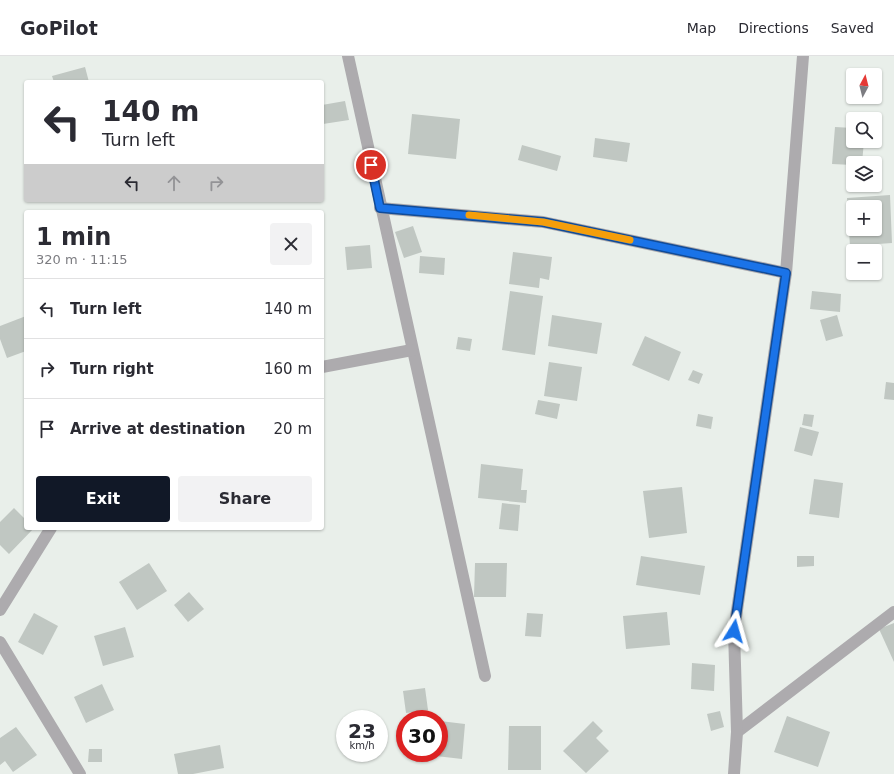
<!DOCTYPE html>
<meta charset="utf-8">
<style>
:root{--surface:#fff;--page:#f2f2f3;--text:#2b2b33;--muted:#7c7c81;--line:#e1e1e2;--accent:#111827}
body{margin:0;font-family:"DejaVu Sans",sans-serif;background:var(--page);color:var(--text);height:100vh;display:flex;flex-direction:column;font-size:15px;white-space:nowrap}
*{box-sizing:border-box;margin:0}
p{font-size:13px;color:var(--muted)}
.icon{flex:none;width:22px;height:22px;fill:none;stroke:currentColor;stroke-width:2;stroke-linecap:round;stroke-linejoin:round}
.map{position:relative;flex:1;overflow:hidden}
.drawer{position:absolute;left:24px;top:154px;width:300px;height:320px;display:flex;flex-direction:column;background:var(--surface);border-radius:4px;box-shadow:0 1px 3px #0004}
.drawer>*{flex:none}
.banner{position:absolute;left:24px;top:24px;width:300px;height:122px;border-radius:4px;box-shadow:0 1px 3px #0004;background:#fff;color:var(--text);overflow:hidden}
.needle{width:26px;rotate:7deg}
.fabs{position:absolute;left:846px;top:12px;display:grid;gap:8px}
.fabs a{display:grid;place-items:center;width:36px;height:36px;border-radius:4px;background:var(--surface);box-shadow:0 1px 3px #0004;font-size:20px}
.speed{position:absolute;left:336px;top:654px;display:flex;gap:8px;font-size:20px;font-weight:700;text-align:center}
.speed>*{display:grid;place-content:center;width:52px;height:52px;border-radius:50%;background:var(--surface);box-shadow:0 1px 3px #0004;line-height:1}
.speed small{font-size:10px;font-weight:400}
.speed .limit{border:6px solid #d22;background:#fff;color:#111}
.pin{position:absolute;display:grid;place-items:center;width:34px;height:34px;color:#fff;margin:-17px;border:2px solid #fff;border-radius:50%;box-shadow:0 1px 4px #0007}
.me{position:absolute;width:44px;margin:-22px;rotate:8deg;stroke-linejoin:round;filter:drop-shadow(0 0 3px #0008)}
.turn{display:flex;align-items:center;gap:14px;height:84px;padding:0 12px;font-size:18px}
.turn .icon{width:52px;height:52px;stroke-width:2.5}
.turn b{display:block;font-size:28px;line-height:34px}
.lanes{display:flex;align-items:center;height:38px;padding:0 12px;background:#0003;justify-content:center;gap:20px;direction:ltr}
.lanes .off{opacity:.35}
.round{display:grid;place-items:center;flex:none;width:42px;height:42px;border-radius:4px;background:var(--page)}
.headline{display:flex;align-items:center;justify-content:space-between;height:68px;padding:0 12px}
h1{font-size:24px;font-weight:600;line-height:30px}
.action{display:flex;gap:8px;margin-top:auto;padding:8px 12px}
.action a{flex:1;height:46px;border-radius:4px;background:var(--accent);color:#fff;font-size:16px;font-weight:600;line-height:46px;text-align:center}
.action a+a{background:var(--page);color:var(--text)}
ul{padding:0;list-style:none}
li{display:flex;align-items:center;gap:12px;height:60px;padding:0 12px;border-top:1px solid var(--line)}
li div{flex:1}
li b{display:block;font-size:15px}
li em{font-style:normal}
header{display:flex;align-items:center;gap:24px;box-sizing:border-box;height:56px;padding:0 20px;background:var(--surface);border-bottom:1px solid var(--line)}
header strong{font-size:19px}
nav{display:flex;gap:22px;margin-inline-start:auto;font-size:14px}
.map>svg:first-child{display:block}
</style>
<header>
<strong>GoPilot</strong>
<nav><a>Map</a><a>Directions</a><a>Saved</a></nav>
</header>
<div class="map">
<svg width="894" height="718" viewBox="0 0 894 718">
<rect width="100%" height="100%" fill="#e9efea"/>
<g fill="#c0c7c2" fill-rule="evenodd">
<path d="M85,11L89,26H54L52,20Z"/>
<path d="M345,45L349,64L323,68L322,49Z"/>
<path d="M412,58L460,63L456,103L408,98Z"/>
<path d="M835,71L853,72V85H864L862,107H853V109L832,108Z"/>
<path d="M595,82L630,87L627,106L593,101Z"/>
<path d="M522,89L561,100L557,115L518,104Z"/>
<path d="M890,139L892,187L850,190L847,142ZM853,151H875V173H853Z"/>
<path d="M413,170L422,196L404,202L395,176Z"/>
<path d="M370,189L372,212L347,214L345,191Z"/>
<path d="M513,196L552,201L549,224L540,222L539,232L509,228Z"/>
<path d="M420,200L445,202L444,219L419,217Z"/>
<path d="M510,235L543,240L535,299L502,294Z"/>
<path d="M812,235L841,238L840,256L810,253Z"/>
<path d="M552,259L602,267L597,298L548,290Z"/>
<path d="M837,259L843,280L826,285L820,264Z"/>
<path d="M26,260V295L7,302L0,283V270Z"/>
<path d="M645,280L681,296L669,325L632,309Z"/>
<path d="M458,281L472,283L470,295L456,293Z"/>
<path d="M549,306L582,311L577,345L544,340Z"/>
<path d="M693,314L703,318L699,328L688,324Z"/>
<path d="M886,326L894,327V344L884,343Z"/>
<path d="M538,344L560,348L557,363L535,358Z"/>
<path d="M698,358L713,361L711,373L696,370Z"/>
<path d="M804,358L814,359L812,371L802,369Z"/>
<path d="M800,371L819,376L812,400L794,395Z"/>
<path d="M481,408L523,413L521,434H527L526,447L478,442Z"/>
<path d="M814,423L843,427L839,462L809,458Z"/>
<path d="M682,431L687,477L649,482L643,435Z"/>
<path d="M502,447L520,449L518,475L499,473Z"/>
<path d="M14,452L26,464V472H34L9,498L0,489V466Z"/>
<path d="M641,500L705,510L700,539L636,529Z"/>
<path d="M797,500H814V510L797,511Z"/>
<path d="M149,507L167,535L137,554L119,526Z"/>
<path d="M475,507H507L506,541H474Z"/>
<path d="M189,536L204,553L188,566L174,549Z"/>
<path d="M667,556L670,589L626,593L623,560Z"/>
<path d="M34,557L58,570L43,599L18,586Z"/>
<path d="M527,557L543,558L541,581L525,580Z"/>
<path d="M894,567V606L879,573Z"/>
<path d="M125,571L134,601L103,610L94,580Z"/>
<path d="M692,607L715,609L714,635L691,633Z"/>
<path d="M102,628L114,654L86,667L74,641Z"/>
<path d="M425,632L428,654L406,657L403,635Z"/>
<path d="M720,655L724,671L711,675L707,658Z"/>
<path d="M787,660L830,676L818,711L774,696Z"/>
<path d="M440,665L465,668L462,703L436,700L437,697H439Z"/>
<path d="M593,665L603,675L596,682L609,695L586,717L563,695Z"/>
<path d="M509,670H541V714H508Z"/>
<path d="M16,671L37,699L13,716L5,705L0,709V682Z"/>
<path d="M220,689L224,712L193,718H178L174,698Z"/>
<path d="M89,693H102V706H88Z"/>
</g>
<g fill="none" stroke-linecap="round" stroke-linejoin="round">
<g stroke="#adabae" stroke-width="12">
<path d="M348,0L485,620"/>
<path d="M380,152L543,166L786,217"/>
<path d="M322,311L412,294"/>
<path d="M0,554L51,472"/>
<path d="M0,586L80,718"/>
<path d="M737,676L894,556"/>
<path d="M734,718L737,676L734,575L786,217L803,0"/>
</g>
</g>
<g fill="none" stroke-linecap="round" stroke-linejoin="round">
<g stroke="#114b97" stroke-width="10">
<path id="route" d="M371,109L380,152L543,166L786,217L734,575"/>
</g>
<use href="#route" stroke="#1a73e8" stroke-width="7"/>
<path stroke="#f59e0b" stroke-width="7" d="M469,159L543,166L630,184"/>
</g>
</svg>
<div class="fabs">
<a><svg class="needle" viewBox="-14 -14 28 28"><path d="M0-13l5 13h-10z" fill="#e53935"/><path d="M0 13l5-13h-10z" fill="#7c7c81"/></svg></a>
<a><svg class="icon" aria-label="search" viewBox="0 0 24 24"><circle cx="10" cy="10" r="6"/><path d="M15 15l6 6"/></svg></a>
<a><svg class="icon" aria-label="layers" viewBox="0 0 24 24"><path d="M12 4l9 5-9 5-9-5zM3 14l9 5 9-5"/></svg></a>
<a>+</a>
<a>−</a>
</div>
<div class="speed"><div>23<small>km/h</small></div><div class="limit">30</div></div>
<div class="pin" style="left:371px;top:109px;background:#d93025"><svg class="icon" aria-label="arrive" viewBox="0 0 24 24"><path d="M6 21V4h12l-3 4 3 4H6"/></svg></div>
<svg class="me" style="left:734px;top:575px" viewBox="-20 -20 40 40"><path d="M0-17L14 15 0 8-14 15z" fill="#1a73e8" stroke="#fff" stroke-width="4"/></svg>
<div class="banner">
<div class="turn"><svg class="icon" aria-label="left" viewBox="0 0 24 24"><path d="M17 20v-9H6M10 6l-5 5 5 5"/></svg><div><b>140 m</b>Turn left</div></div>
<div class="lanes"><svg class="icon" aria-label="left" viewBox="0 0 24 24"><path d="M17 20v-9H6M10 6l-5 5 5 5"/></svg><svg class="icon off" aria-label="ahead" viewBox="0 0 24 24"><path d="M12 20V5M6 11l6-6 6 6"/></svg><svg class="icon off" aria-label="right" viewBox="0 0 24 24"><path d="M7 20v-9h11M14 6l5 5-5 5"/></svg></div>
</div>
<section class="drawer">
<div class="headline"><div><h1>1 min</h1><p>320 m · 11:15</p></div><a class="round"><svg class="icon" aria-label="close" viewBox="0 0 24 24"><path d="M6 6l12 12M18 6L6 18"/></svg></a></div>
<ul>
<li><svg class="icon" aria-label="left" viewBox="0 0 24 24"><path d="M17 20v-9H6M10 6l-5 5 5 5"/></svg><div><b>Turn left</b></div><em>140 m</em></li>
<li><svg class="icon" aria-label="right" viewBox="0 0 24 24"><path d="M7 20v-9h11M14 6l5 5-5 5"/></svg><div><b>Turn right</b></div><em>160 m</em></li>
<li><svg class="icon" aria-label="arrive" viewBox="0 0 24 24"><path d="M6 21V4h12l-3 4 3 4H6"/></svg><div><b>Arrive at destination</b></div><em>20 m</em></li>
</ul>
<div class="action"><a>Exit</a><a>Share</a></div>
</section>
</div>
